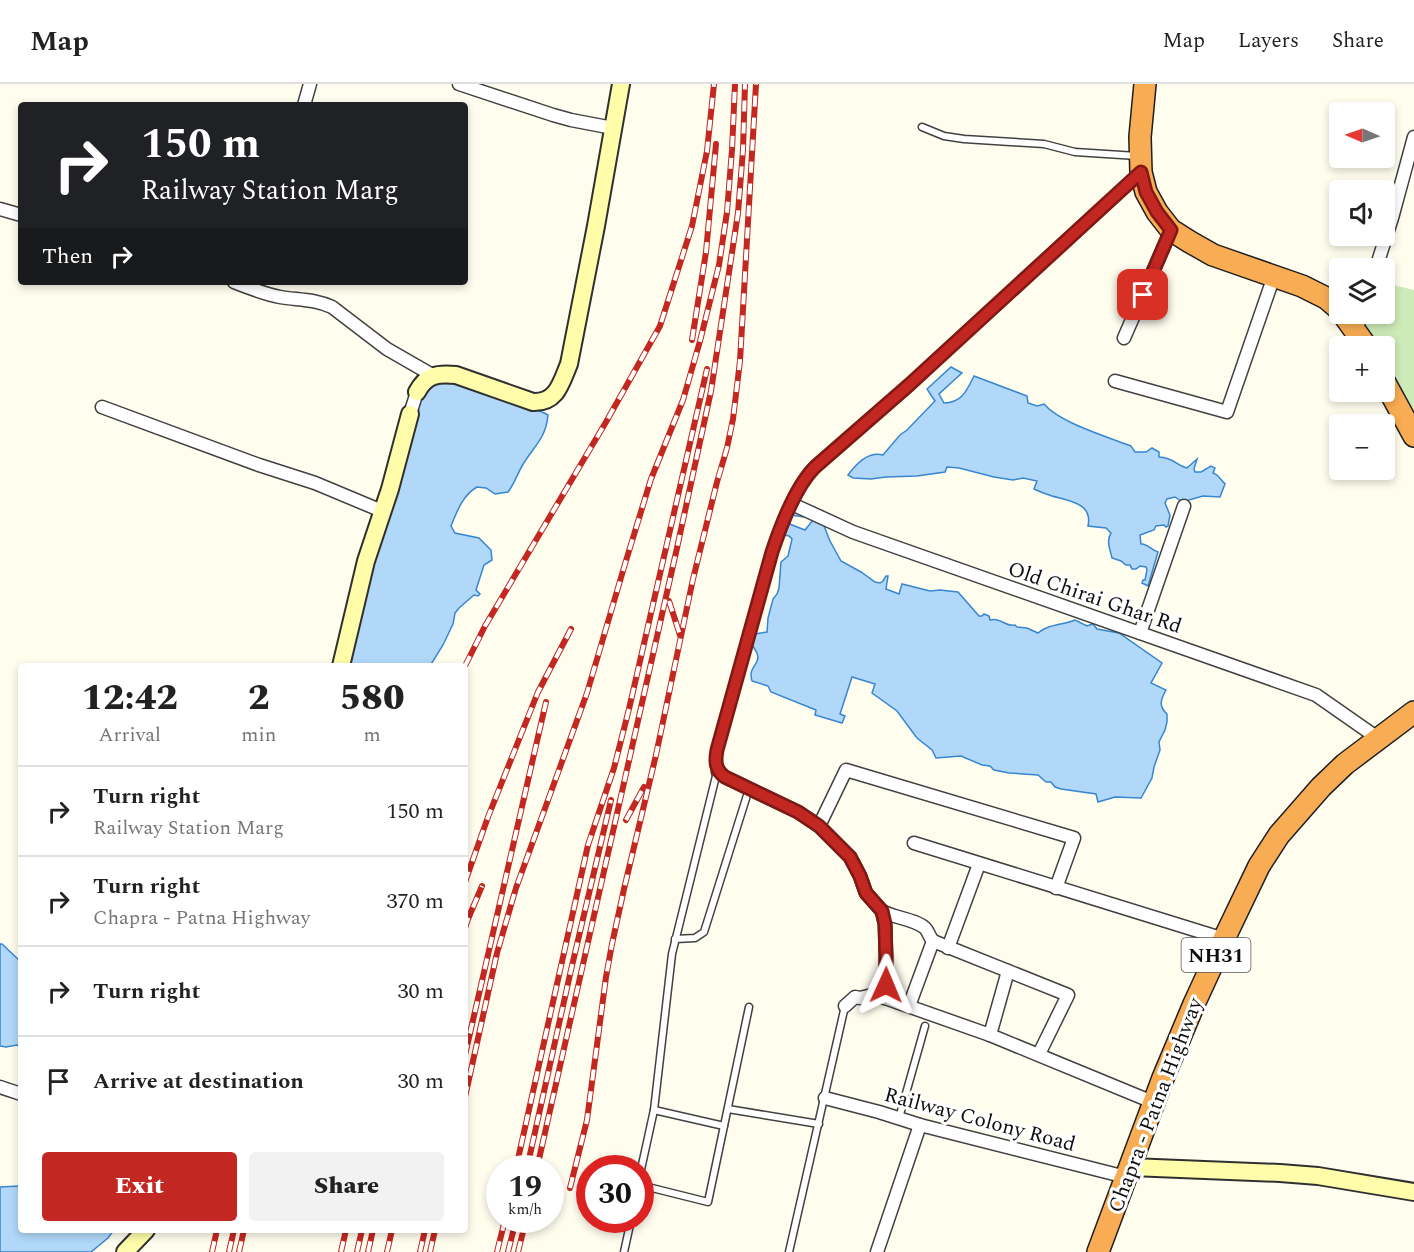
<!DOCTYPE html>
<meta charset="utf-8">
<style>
:root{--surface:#fff;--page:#f2f2f2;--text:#222;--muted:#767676;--line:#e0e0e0;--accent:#c22721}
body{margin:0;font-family:Spectral,serif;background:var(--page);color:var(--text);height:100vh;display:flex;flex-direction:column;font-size:22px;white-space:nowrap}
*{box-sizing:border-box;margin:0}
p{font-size:20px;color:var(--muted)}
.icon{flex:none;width:33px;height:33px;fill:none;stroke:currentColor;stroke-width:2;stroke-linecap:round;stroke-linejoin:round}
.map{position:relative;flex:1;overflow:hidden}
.panel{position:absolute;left:18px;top:579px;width:450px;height:570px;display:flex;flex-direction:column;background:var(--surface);border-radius:6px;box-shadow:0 3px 9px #0003}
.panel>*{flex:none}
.banner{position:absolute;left:18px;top:18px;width:450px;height:183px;border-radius:6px;box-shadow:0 3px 9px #0003;background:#202124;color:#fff;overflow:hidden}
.needle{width:39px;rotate:272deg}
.tools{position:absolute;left:1329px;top:18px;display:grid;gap:12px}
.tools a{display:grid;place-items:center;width:66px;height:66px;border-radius:6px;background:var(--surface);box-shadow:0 3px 9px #0003;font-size:30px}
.speed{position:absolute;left:486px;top:1071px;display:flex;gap:12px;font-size:30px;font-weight:700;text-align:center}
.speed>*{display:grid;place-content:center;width:78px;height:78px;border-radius:50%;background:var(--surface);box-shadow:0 3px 9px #0003;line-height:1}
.speed small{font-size:15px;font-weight:400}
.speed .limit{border:9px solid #d22;background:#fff;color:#111}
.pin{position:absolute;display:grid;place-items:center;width:51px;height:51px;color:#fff;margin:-26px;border-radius:12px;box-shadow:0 3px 9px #0006}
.me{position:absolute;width:66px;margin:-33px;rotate:1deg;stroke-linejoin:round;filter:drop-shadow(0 0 4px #0008)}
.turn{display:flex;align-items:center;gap:21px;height:126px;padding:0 24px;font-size:27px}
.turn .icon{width:78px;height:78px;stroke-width:2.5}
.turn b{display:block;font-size:42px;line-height:51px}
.then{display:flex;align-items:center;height:57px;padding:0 24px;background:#0003;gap:12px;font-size:22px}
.eta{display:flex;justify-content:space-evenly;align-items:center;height:102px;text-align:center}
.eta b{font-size:36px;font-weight:800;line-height:42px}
.button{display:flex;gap:12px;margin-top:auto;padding:12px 24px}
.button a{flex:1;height:69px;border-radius:6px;background:var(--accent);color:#fff;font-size:24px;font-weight:800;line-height:69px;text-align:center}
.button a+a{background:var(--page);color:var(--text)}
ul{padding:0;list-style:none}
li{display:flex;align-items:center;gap:18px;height:90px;padding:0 24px;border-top:2px solid var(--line)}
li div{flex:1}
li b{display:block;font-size:22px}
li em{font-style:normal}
header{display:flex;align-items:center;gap:36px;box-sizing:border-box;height:84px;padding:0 30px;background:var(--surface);border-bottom:2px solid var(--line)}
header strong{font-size:28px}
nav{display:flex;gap:33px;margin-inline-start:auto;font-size:21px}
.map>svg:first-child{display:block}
</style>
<header>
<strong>Map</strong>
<nav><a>Map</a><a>Layers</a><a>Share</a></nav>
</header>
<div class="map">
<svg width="1414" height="1168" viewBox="0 0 1414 1168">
<rect width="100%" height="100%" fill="#fffdee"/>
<path fill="#cdebb7" d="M1385,199L1414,206V357L1385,299L1384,262H1366L1358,246L1363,230H1384Z"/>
<g fill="#b1d8f8" stroke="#3686d1" stroke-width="1.5">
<path d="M951,283L962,289L939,310L944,319C962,319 967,306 974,292L1027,312L1028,319L1037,322L1044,320C1060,339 1108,353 1131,362L1135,368H1146L1152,364L1159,368V373C1175,374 1175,381 1187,384L1197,375L1194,385L1195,388H1201L1211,382L1215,384L1213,389L1217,391L1225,400L1220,413L1203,412L1182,418L1175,413L1167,415L1165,419L1170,431L1168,442L1166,443L1164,441L1156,442L1154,446L1140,451L1141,460C1147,459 1151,466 1158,468L1148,502L1142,499L1143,496H1145L1147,486L1146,483L1140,482L1136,485H1132L1130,481H1126L1121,477L1112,474C1110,465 1106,457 1111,449L1106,444L1088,442C1093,419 1069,417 1052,412C1046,410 1040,408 1034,405L1037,397L1023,394L1013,396L994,393L959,384L947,383L945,388L917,392L886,393L871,395L853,394L848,391C856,380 868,367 883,371L900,351L907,346L935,317L927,305Z"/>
<path d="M440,294L510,317C522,325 537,324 548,331C546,355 533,363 522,382C517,391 514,400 508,408L495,410L486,404L477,403C463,411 457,427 451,442L455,449L479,454L491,466L492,476L484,481L476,506L480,510L478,512L474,511L459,524L455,529L453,540L443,561L430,582H348L366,505L422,306Z"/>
<path d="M790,426L809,432L804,433L791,431L787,439L805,446L813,436L822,437L830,457L841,477L861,488L875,498L880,499L883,497L886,492H888L886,505L899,510L902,500L930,507L940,506L958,508L979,532H982L984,530L989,532L990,536C992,536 995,535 997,536C1004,537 1007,543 1015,541L1017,543L1027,544L1038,549C1048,540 1063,541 1075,536L1087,542L1093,540L1097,545L1119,549L1162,579L1151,599L1166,606C1161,615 1158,622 1167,630V638L1165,646L1159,658L1160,666L1154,683L1152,694L1141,714L1115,713L1098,718L1096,710L1061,705L1055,703L1051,698H1046L1038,691L1009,689L994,686L990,682L982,681L961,672L936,674L932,666L917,654L897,627L872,609L875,600L852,593L840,630L845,632L842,639L815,631L816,626L771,608L768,602L752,597C748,583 758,582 758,573C757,562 747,564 755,550L767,548L768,534L773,515L777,510L779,504L781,478L788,472L792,455L789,452L780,450Z"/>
<path d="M0,860H2L21,878V963L17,961L6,963L0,962Z"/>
<path d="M19,1102L21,1104V1146H114L108,1154L91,1168H0V1103Z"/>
</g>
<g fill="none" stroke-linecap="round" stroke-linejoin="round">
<g stroke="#414141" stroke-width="9">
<g id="lane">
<path d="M922,43L944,52L964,55L1044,60L1075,68L1137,72"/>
<path d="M718,687L716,681L717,666L772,468L781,443L806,392L815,383L909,301L1137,92"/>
<path d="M675,855L695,854L704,848L749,705"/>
<path d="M728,1025L819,1040"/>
<path d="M654,1026L724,1042"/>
<path d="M899,1034L925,942"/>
<path d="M640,1090L654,1026L672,870L717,688"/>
<path d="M640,1101L708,1118L749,923"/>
<path d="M624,1168L631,1136"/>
<path d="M789,1168L845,922"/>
</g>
</g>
<g stroke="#414141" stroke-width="15">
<g id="street">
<path d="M459,0L553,31L571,36L613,44"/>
<path d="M304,21L310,0"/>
<path d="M0,125L21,131"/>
<path d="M1376,184L1392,134L1414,53"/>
<path d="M234,198C249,204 264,210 280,213C298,216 315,215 332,223L387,265L434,292"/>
<path d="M1356,247L1361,230"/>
<path d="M1124,254L1171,146"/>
<path d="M1115,297L1227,328L1274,192"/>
<path d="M102,323L259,381L315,399L382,427"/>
<path d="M410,330L417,308"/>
<path d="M792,420L853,448L1316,611L1379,655"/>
<path d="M1140,549L1184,422"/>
<path d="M718,688L725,693L798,728L819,742L850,773L860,792L866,809L882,827L885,840L886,873L885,914"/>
<path d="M819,742L846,686L1074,754L1056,804"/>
<path d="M914,759L1224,855"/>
<path d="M882,827C894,834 915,835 925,844C928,847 930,854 933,857L1068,911L1039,970"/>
<path d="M948,864L979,780"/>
<path d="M845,922L855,913L860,914L872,911L885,914L990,951L1155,1019"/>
<path d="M909,922L933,857"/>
<path d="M990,951L1008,887"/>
<path d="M0,1003L21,1010"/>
<path d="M825,1014L879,1028L920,1041L1126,1093"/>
<path d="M877,1168L920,1041"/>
</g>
</g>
<g stroke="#303030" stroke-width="20">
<g id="secondary">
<path d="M417,308C426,291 437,289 456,291L533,318C557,319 561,299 569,280L596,142L621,0"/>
<path d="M341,582L366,477L390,405L410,330"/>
<path d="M1131,1083L1280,1089L1318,1092L1414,1108"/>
<path d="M125,1168L146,1146"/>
</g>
</g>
<g stroke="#1f1f1f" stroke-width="24">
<g id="highway">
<path d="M1145,0L1140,53L1141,88L1146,108L1157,128L1171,146L1190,158L1213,171L1302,202L1326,214L1340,226"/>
<path d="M1343,230L1366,262"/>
<path d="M1384,297L1414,352"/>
<path d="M1098,1168L1163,994L1194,920L1224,855L1259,782L1279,751L1321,703L1345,680L1414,628"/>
</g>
</g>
<use href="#lane" stroke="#fff" stroke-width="6"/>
<use href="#street" stroke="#fff" stroke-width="12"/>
<use href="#secondary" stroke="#fffda9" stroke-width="16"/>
<use href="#highway" stroke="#f8ac53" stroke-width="21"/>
<g stroke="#c22721" stroke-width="6">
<g id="rail">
<path d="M692,256L706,168L716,60"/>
<path d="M669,517L680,551"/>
<path d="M465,582L485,542L606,338L660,242L692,142L707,67L714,0"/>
<path d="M626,736L644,703"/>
<path d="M465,798L488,733L538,608L571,545"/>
<path d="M465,844L468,835L482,802"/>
<path d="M465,971L546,618"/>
<path d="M465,1013L497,869L516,804L587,609L625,480L651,395L683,316L700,257L719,181L727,128L732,66L735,0"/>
<path d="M516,1084L588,761L614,684L629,625L707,285"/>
<path d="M527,1084L571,886L611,716"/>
<path d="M537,1084L677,464L711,307L738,129L743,66L745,0"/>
<path d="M570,1104L587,1036L606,893L612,860L624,805L656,671L693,495L717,398L727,364L733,335L740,277L756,0"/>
<path d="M212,1168L217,1146"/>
<path d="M229,1168L234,1146"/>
<path d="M239,1168L244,1146"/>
<path d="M341,1168L346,1146"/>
<path d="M357,1168L362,1146"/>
<path d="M368,1168L373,1146"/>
<path d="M387,1168L392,1146"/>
<path d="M420,1168L425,1146"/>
<path d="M430,1168L435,1146"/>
<path d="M497,1168L505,1136"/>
<path d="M508,1168L516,1136"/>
<path d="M518,1168L526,1136"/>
</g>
</g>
<use href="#rail" stroke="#fff" stroke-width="4" stroke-dasharray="11" stroke-linecap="butt"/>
</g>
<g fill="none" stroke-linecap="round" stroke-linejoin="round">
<g stroke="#7e1915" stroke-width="15">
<path id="route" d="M886,901V873L885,840L882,827L866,809L860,792L850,773L819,742L798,728L725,693C715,686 715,677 717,666L772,468C781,441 795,403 815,383L909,301L1141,88L1146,108L1157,128L1171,146L1143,211"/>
</g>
<use href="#route" stroke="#c22721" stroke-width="10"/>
</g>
<g text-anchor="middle" stroke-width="6" stroke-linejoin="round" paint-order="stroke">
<rect fill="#fff" stroke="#565656" stroke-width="1.5" x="1181.5" y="854" width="69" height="34" rx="4.5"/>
<g font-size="20" font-weight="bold" fill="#0e0e0e">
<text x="1216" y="878">NH31</text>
</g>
<g font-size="21" fill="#0e0e0e" stroke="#fff">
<text transform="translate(1095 513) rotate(19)" y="7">Old Chirai Ghar Rd</text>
<text transform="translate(1155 1021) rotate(-69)" y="7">Chapra - Patna Highway</text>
<text transform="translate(980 1035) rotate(15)" y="7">Railway Colony Road</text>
</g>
</g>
</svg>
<div class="tools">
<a><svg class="needle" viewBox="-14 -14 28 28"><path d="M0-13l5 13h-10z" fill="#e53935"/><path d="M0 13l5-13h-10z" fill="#767676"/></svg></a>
<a><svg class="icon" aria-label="sound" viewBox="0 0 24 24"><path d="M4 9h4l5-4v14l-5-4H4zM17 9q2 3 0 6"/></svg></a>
<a><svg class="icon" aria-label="layers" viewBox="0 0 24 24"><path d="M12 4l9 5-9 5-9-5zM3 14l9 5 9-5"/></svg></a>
<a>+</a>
<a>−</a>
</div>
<div class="speed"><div>19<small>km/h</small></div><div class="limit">30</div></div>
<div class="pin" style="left:1143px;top:211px;background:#d93025"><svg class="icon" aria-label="arrive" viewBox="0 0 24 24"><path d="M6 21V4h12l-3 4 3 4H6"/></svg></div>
<svg class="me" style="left:886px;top:901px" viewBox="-20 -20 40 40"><path d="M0-17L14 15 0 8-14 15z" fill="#c22721" stroke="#fff" stroke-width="4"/></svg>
<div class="banner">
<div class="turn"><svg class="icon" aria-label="right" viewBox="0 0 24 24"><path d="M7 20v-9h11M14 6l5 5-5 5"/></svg><div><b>150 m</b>Railway Station Marg</div></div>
<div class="then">Then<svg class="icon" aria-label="right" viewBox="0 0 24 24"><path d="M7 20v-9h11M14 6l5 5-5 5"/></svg></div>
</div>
<section class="panel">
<div class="eta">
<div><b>12:42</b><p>Arrival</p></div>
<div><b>2</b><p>min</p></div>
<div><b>580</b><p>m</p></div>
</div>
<ul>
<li><svg class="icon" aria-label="right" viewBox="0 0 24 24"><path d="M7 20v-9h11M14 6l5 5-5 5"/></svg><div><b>Turn right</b><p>Railway Station Marg</p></div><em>150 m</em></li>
<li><svg class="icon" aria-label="right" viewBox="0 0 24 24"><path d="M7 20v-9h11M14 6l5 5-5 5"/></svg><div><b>Turn right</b><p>Chapra - Patna Highway</p></div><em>370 m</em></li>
<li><svg class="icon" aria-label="right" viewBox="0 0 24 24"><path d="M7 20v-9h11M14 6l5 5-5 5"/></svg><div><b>Turn right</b></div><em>30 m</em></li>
<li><svg class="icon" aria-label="arrive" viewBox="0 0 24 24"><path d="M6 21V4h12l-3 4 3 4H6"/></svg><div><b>Arrive at destination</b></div><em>30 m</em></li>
</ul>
<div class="button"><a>Exit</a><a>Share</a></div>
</section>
</div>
